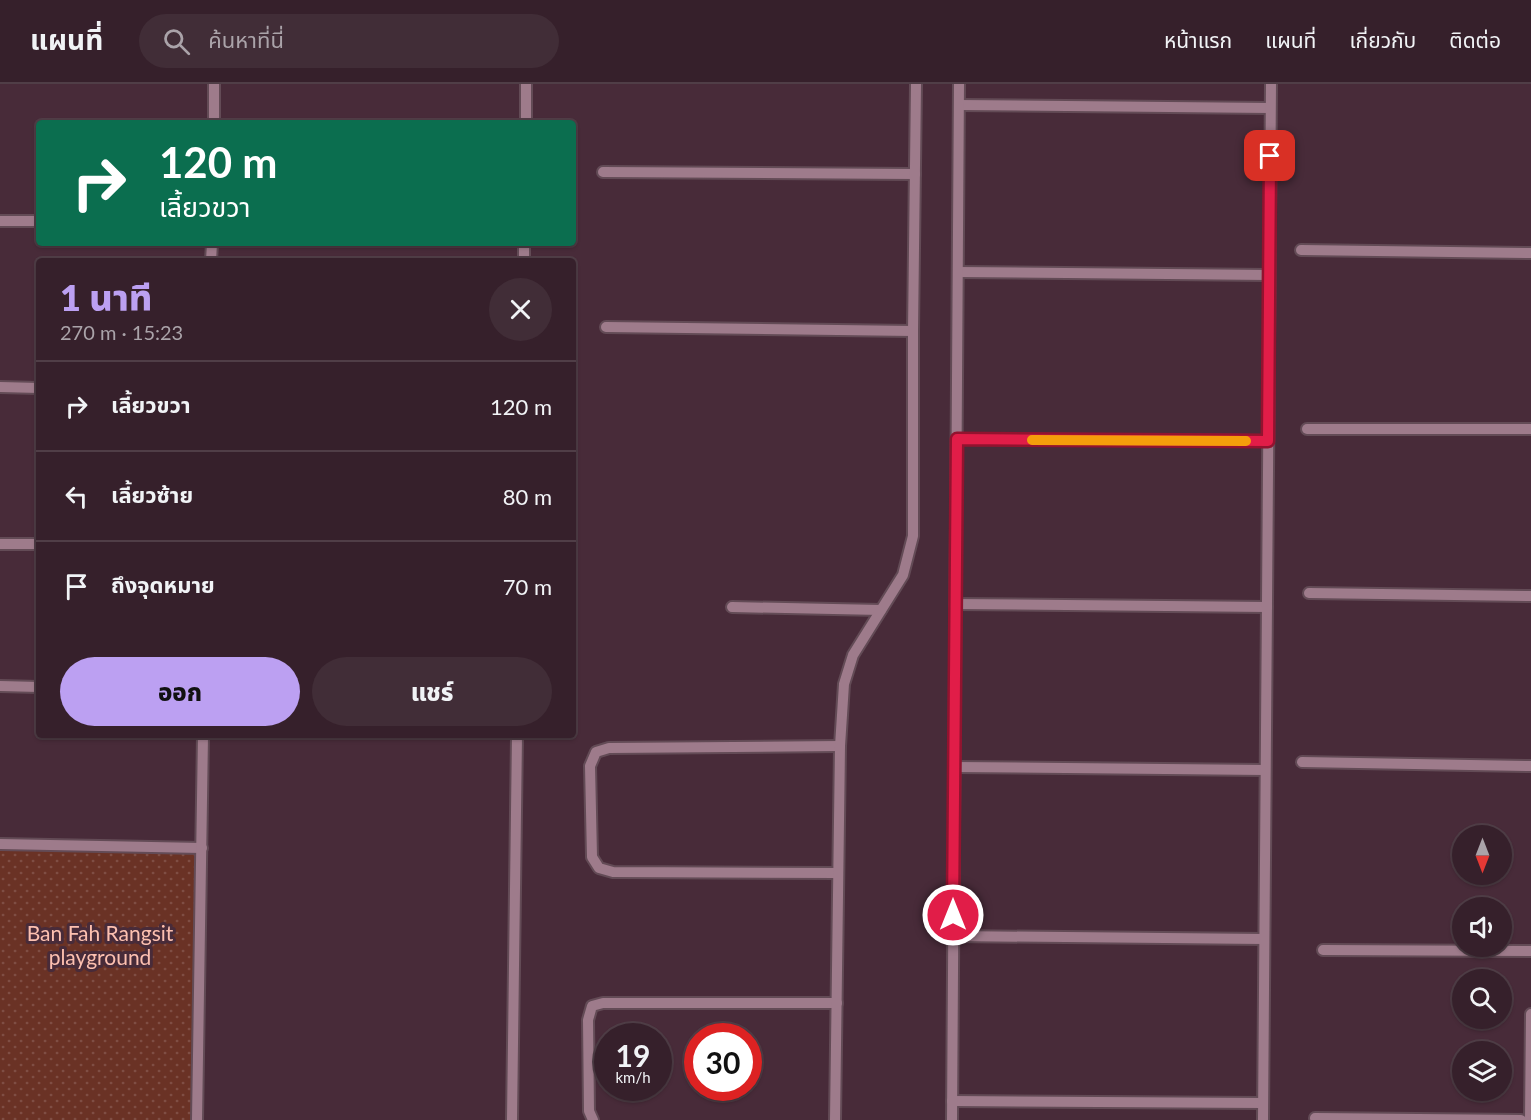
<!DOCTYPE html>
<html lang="th">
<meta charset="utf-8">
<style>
:root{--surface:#36202b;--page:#412d37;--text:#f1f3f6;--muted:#aaa3a9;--line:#503e47;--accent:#bca0f2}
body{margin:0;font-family:Lato,"Noto Sans Thai",sans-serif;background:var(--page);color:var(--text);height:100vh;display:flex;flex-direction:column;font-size:22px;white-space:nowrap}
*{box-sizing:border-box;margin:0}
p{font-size:20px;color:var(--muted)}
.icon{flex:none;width:33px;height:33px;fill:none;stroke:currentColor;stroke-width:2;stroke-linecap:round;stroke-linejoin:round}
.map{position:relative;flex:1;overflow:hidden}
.sheet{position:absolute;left:36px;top:174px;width:540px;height:480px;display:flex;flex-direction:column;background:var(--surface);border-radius:6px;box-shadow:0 2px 4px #0004,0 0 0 2px var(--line)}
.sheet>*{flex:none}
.hud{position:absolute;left:36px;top:36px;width:540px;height:126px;border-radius:6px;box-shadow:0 2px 4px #0004,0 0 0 2px var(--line);background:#0b6e4f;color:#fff;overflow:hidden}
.needle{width:39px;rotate:180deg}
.fabs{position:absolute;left:1452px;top:741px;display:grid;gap:12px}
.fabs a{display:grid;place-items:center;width:60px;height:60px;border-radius:50%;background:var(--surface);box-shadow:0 2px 4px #0004,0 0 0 2px var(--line);font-size:30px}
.speed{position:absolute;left:594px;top:939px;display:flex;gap:12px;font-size:30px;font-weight:700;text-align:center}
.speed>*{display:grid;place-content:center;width:78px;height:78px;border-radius:50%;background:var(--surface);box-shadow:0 2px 4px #0004,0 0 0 2px var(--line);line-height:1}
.speed small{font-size:15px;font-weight:400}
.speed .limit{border:9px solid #d22;background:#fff;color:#111}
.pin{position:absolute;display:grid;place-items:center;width:51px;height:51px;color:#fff;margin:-26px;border-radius:12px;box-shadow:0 3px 9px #0006}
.me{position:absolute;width:66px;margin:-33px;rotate:0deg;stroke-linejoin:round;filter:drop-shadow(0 0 4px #0008)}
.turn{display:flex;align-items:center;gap:21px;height:126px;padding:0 24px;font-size:27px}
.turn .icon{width:78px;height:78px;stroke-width:2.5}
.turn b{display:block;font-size:42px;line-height:51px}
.round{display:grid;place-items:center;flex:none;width:63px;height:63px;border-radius:32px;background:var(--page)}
.overview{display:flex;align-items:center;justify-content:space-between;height:102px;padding:0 24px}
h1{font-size:36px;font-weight:800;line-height:45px;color:var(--accent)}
.primary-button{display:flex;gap:12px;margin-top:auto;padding:12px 24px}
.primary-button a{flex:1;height:69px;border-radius:36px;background:var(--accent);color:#111;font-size:24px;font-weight:800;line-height:69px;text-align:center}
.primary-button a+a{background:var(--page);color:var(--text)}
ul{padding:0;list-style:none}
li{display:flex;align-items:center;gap:18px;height:90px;padding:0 24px;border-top:2px solid var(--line)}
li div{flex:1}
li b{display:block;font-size:22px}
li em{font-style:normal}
header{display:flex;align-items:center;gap:36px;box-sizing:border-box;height:84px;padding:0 30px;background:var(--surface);border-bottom:2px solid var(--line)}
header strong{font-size:28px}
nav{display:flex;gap:33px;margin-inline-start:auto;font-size:21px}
.search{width:420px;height:54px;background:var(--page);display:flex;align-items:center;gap:15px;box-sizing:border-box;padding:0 21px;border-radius:33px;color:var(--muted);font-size:22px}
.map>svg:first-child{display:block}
</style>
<header>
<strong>แผนที่</strong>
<div class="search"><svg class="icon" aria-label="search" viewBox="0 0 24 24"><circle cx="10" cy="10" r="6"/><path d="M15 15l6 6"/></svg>ค้นหาที่นี่</div>
<nav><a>หน้าแรก</a><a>แผนที่</a><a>เกี่ยวกับ</a><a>ติดต่อ</a></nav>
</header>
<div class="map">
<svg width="1531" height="1036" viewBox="0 0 1531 1036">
<defs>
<pattern id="park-dots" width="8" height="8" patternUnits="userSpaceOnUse" patternTransform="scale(1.5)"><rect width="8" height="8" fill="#6a3225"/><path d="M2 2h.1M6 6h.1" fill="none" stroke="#7f4e44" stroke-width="1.8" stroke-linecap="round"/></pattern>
</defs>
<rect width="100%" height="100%" fill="#482b39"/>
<path fill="url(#park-dots)" d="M0,760L202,764L197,1036H0Z"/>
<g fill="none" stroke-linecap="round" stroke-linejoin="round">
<g stroke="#634b56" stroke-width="14">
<g id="minor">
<path d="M959,21L1270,24"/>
<path d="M214,39V0"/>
<path d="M526,39V0"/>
<path d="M603,88L915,90"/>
<path d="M0,137H39"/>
<path d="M1301,166L1531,169"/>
<path d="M211,177L212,159"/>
<path d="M524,177V159"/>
<path d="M958,188L1269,191"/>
<path d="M606,243L913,247"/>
<path d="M0,303L39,304"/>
<path d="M1307,345H1531"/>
<path d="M957,355L1268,357"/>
<path d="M0,460H39"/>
<path d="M1309,509L1531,512"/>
<path d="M955,520L1267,523"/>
<path d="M732,523L881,526"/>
<path d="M0,602L39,603"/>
<path d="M1302,678L1531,682"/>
<path d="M954,683L1265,686"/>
<path d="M0,760L202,764"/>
<path d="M838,789L613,788L599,784L592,773L590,682L596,668L609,664L840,662"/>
<path d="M953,852L1264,855"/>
<path d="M1323,866L1531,867"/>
<path d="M952,1017L1263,1019"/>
<path d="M1315,1034L1521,1036"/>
<path d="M197,1036L203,651"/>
<path d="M512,1036L517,651"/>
<path d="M593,1036L589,1027L588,936L592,922L603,919H837"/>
<path d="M835,1036L840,662L844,600L853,571L903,491L913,452V247L916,0"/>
<path d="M952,1036L959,0"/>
<path d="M1263,1036L1271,0"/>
<path d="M1530,1036L1531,930"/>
</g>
</g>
<use href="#minor" stroke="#9e7b8b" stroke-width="10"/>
</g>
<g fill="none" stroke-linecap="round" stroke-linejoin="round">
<g stroke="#92132f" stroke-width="15">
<path id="route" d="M953,831L957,355L1268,357L1270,72"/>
</g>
<use href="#route" stroke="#e11d48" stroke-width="10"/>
<path stroke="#f59e0b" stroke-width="10" d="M1032,356L1246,357"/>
</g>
<g text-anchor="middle" stroke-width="6" stroke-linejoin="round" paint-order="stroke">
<g font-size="21" fill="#fdc0b0" stroke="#482b39">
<text x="100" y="857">Ban Fah Rangsit<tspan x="100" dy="24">playground</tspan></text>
</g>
</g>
</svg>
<div class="fabs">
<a><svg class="needle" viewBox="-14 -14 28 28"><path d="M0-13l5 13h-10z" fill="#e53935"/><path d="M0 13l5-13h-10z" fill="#aaa3a9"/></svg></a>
<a><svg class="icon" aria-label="sound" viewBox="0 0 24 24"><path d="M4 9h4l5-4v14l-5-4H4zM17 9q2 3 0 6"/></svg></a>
<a><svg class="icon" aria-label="search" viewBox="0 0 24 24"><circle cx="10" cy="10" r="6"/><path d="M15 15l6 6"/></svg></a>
<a><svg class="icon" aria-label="layers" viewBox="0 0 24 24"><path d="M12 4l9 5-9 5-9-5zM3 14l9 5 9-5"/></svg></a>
</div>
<div class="speed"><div>19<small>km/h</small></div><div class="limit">30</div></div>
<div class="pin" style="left:1270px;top:72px;background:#d93025"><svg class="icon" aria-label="arrive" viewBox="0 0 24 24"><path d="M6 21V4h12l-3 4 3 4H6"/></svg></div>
<svg class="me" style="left:953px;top:831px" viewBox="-20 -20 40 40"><circle r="17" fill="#e11d48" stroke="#fff" stroke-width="3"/><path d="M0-11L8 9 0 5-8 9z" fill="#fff"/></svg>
<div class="hud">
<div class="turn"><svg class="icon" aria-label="right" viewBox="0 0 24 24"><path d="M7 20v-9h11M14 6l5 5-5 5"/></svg><div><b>120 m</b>เลี้ยวขวา</div></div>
</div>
<section class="sheet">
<div class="overview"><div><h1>1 นาที</h1><p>270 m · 15:23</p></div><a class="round"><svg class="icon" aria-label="close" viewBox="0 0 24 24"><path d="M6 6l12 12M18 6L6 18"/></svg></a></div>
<ul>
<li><svg class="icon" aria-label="right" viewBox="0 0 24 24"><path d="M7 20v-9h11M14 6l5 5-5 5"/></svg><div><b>เลี้ยวขวา</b></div><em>120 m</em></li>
<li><svg class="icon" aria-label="left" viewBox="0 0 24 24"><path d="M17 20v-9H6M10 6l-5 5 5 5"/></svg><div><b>เลี้ยวซ้าย</b></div><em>80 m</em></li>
<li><svg class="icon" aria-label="arrive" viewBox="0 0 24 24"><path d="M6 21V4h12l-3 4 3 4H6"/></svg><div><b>ถึงจุดหมาย</b></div><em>70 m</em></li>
</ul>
<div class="primary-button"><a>ออก</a><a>แชร์</a></div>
</section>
</div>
